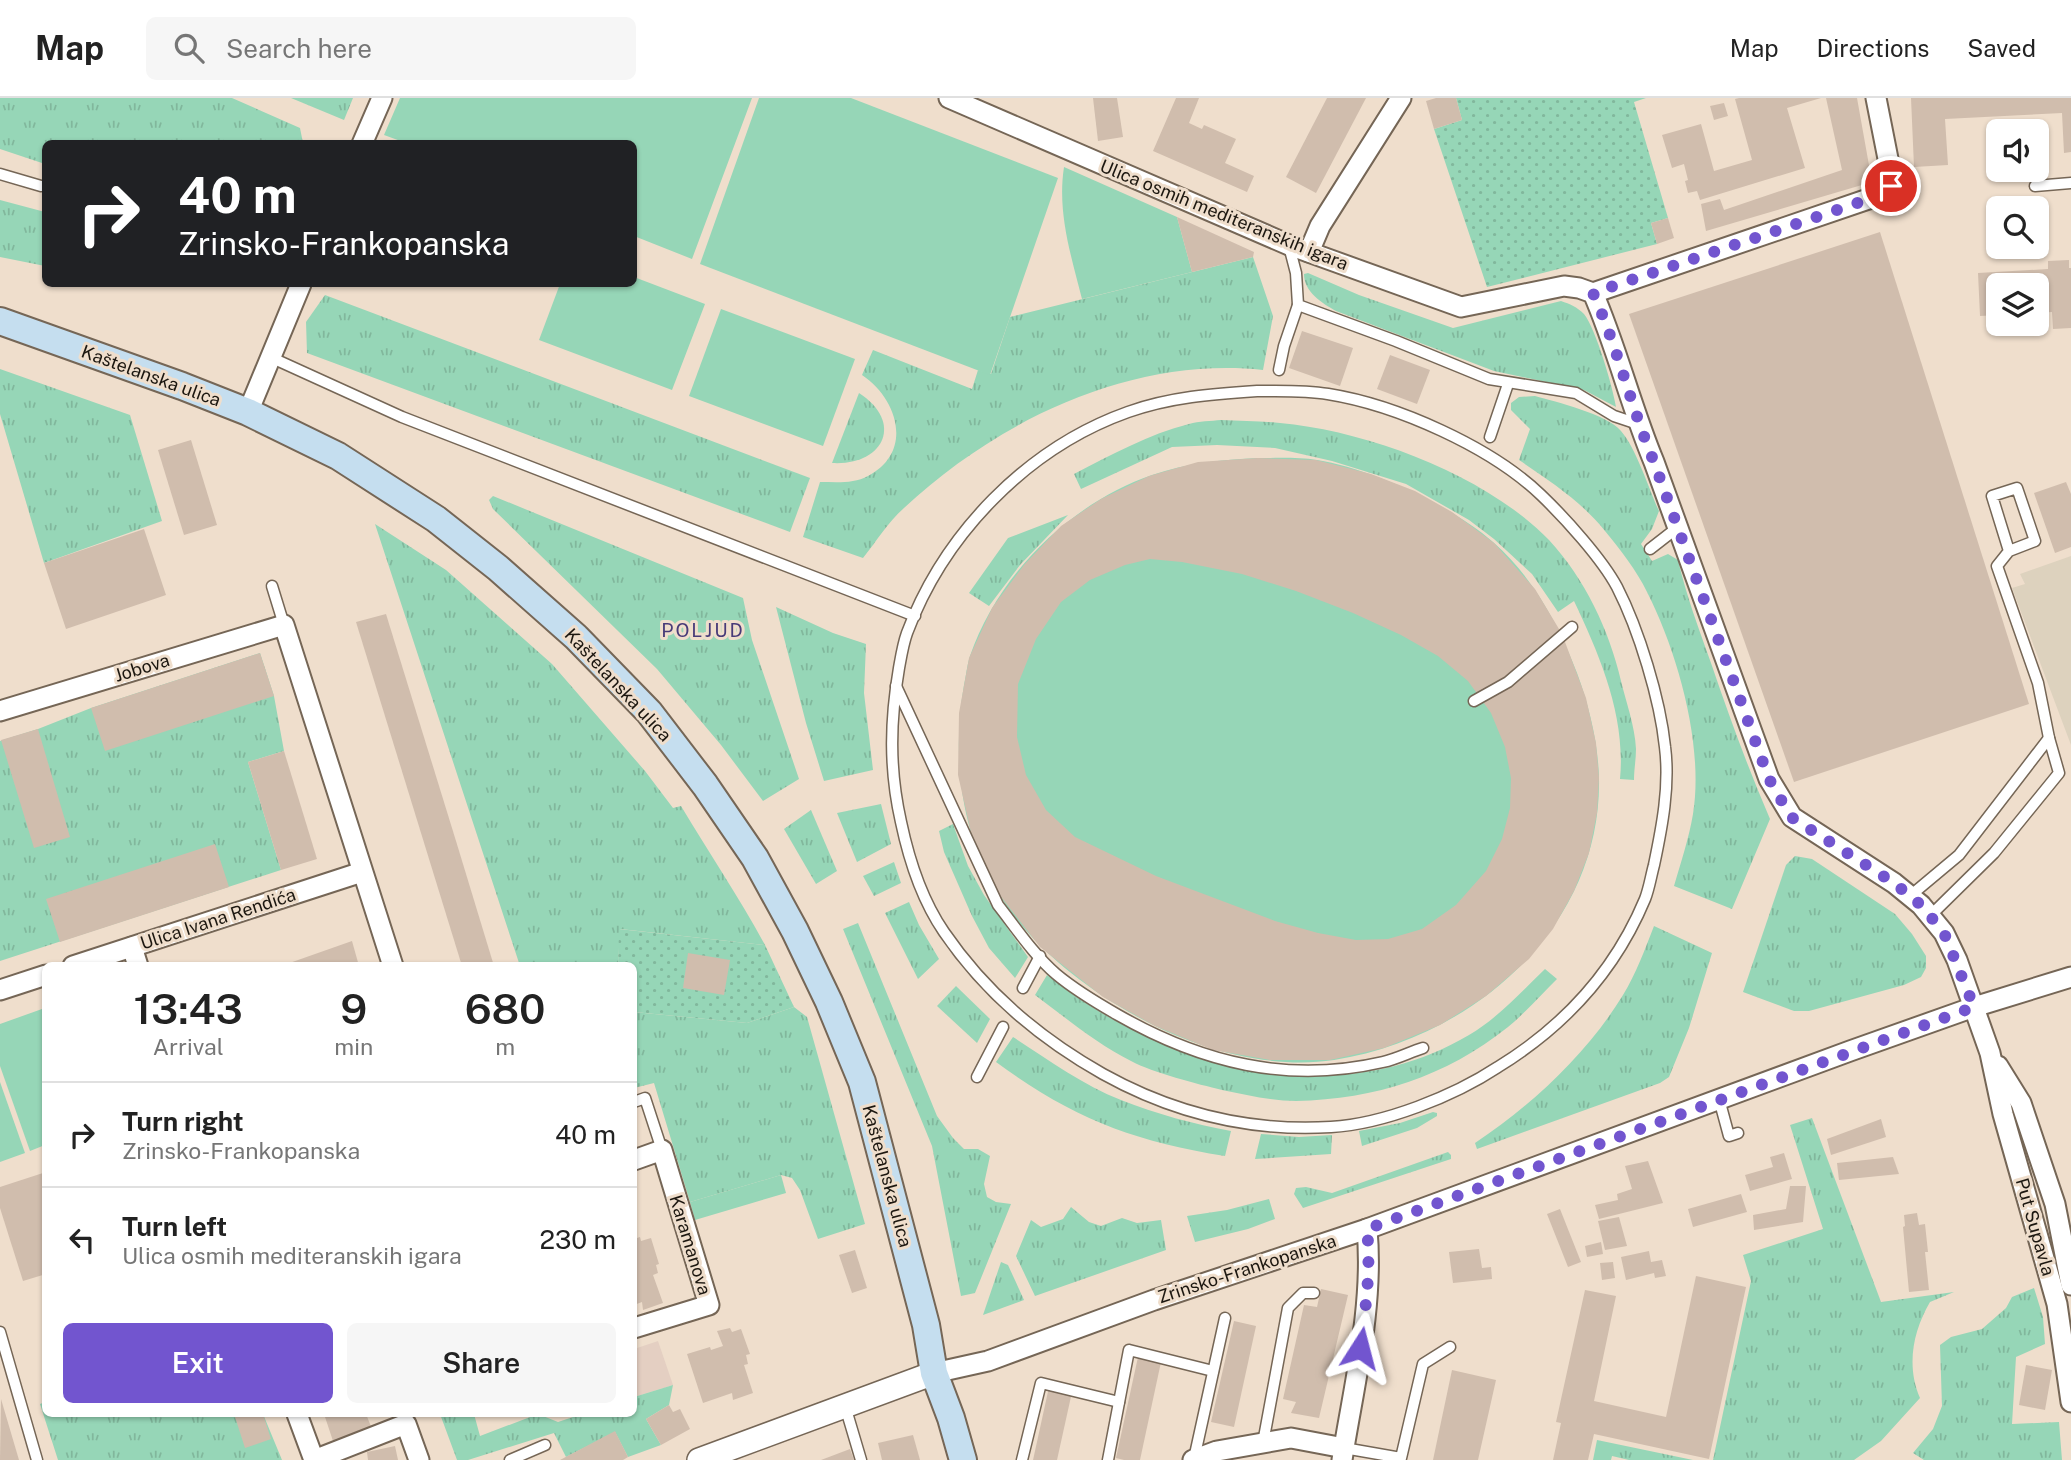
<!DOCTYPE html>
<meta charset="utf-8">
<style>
:root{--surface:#fff;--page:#f6f6f6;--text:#222;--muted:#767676;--line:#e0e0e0;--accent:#7255cf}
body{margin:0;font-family:"Public Sans",sans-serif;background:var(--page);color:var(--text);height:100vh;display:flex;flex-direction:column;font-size:26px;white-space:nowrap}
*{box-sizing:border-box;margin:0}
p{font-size:23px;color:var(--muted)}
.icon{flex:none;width:38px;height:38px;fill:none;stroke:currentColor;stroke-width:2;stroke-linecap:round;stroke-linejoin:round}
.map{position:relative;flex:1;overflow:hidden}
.details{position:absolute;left:42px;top:864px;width:595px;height:455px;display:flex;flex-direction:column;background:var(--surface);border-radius:10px;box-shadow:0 2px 5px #0004}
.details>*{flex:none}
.hud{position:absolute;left:42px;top:42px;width:595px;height:147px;border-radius:10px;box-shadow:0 2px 5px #0004;background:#202124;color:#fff;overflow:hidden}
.fabs{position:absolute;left:1986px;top:21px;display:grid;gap:14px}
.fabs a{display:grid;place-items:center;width:63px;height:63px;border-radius:10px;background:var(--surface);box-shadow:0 2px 5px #0004;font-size:35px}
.pin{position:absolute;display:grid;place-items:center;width:60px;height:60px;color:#fff;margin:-30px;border:4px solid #fff;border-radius:50%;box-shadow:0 2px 7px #0007}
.me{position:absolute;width:77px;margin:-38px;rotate:9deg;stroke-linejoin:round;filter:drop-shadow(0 0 5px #0008)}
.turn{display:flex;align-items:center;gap:24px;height:147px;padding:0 21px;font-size:32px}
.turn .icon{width:91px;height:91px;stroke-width:2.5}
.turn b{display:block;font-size:49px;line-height:60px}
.eta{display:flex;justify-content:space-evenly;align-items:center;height:119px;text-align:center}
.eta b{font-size:42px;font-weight:600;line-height:49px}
.button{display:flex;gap:14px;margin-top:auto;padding:14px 21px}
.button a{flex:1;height:80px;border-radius:10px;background:var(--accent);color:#fff;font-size:28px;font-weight:600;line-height:80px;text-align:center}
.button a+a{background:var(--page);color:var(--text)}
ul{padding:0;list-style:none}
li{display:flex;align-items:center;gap:21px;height:105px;padding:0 21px;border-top:2px solid var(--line)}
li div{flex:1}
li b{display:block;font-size:26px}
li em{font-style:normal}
header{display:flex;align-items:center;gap:42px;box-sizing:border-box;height:98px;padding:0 35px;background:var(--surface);border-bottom:2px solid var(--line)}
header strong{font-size:33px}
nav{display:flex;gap:38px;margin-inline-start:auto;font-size:24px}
.search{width:490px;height:63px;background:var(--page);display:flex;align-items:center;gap:18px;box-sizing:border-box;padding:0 24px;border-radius:10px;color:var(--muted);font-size:26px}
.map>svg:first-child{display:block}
</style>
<header>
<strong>Map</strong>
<div class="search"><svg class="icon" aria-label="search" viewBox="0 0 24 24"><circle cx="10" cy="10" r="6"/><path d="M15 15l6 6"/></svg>Search here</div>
<nav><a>Map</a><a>Directions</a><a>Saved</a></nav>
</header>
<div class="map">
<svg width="2071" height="1362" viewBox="0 0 2071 1362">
<defs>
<pattern id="grass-tufts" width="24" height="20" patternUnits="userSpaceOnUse" patternTransform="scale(1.75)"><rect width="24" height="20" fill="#96d6b7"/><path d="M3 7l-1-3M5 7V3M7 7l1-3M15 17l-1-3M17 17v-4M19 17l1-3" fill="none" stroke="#81b79c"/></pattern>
<pattern id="garden-dots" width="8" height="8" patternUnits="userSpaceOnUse" patternTransform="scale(1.75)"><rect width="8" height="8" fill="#96d6b7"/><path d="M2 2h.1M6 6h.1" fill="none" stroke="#81b79c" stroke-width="1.8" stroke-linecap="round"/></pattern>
</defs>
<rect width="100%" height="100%" fill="#efdecc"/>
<path fill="#ddd2be" d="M2071,458V647L2012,490L2025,486L2020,476Z"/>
<path fill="#e4cfc2" d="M658,1243L673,1287L634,1299V1251Z"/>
<g fill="url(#grass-tufts)">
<path d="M0,0H232L300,30L303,45L46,46L45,66L0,51Z"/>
<path d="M291,0H353L344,22Z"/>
<path d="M0,102L45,114V168L0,159Z"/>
<path d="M1253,159L1273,218L1263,272C1132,258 998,322 904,410C888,424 876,444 863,460L803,439L820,384C836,384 854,386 868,378C914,354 898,301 862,277L873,252L972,291L978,272L991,276L1010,219Z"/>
<path d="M1308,175L1359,197L1453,230L1561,203C1570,206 1577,209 1584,216C1596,231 1613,290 1616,309L1584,292L1494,273L1336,213C1322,205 1304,194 1304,176Z"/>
<path d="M325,197L810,380L790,434L307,255L306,224Z"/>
<path d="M0,271L130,317L162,423L44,465L0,316Z"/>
<path d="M859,295C905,325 883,368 832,365Z"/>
<path d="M1535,298C1556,304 1607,316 1621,333C1636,350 1649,391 1659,413L1652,431L1641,446L1652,463L1668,456L1678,462C1686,497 1699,531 1711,565C1729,618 1748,670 1770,721L1732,811L1674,788C1681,764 1689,740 1693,716C1704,648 1678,555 1647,494C1637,473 1620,451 1605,433C1581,403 1550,383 1519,362L1530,331L1511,312V305L1519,299Z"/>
<path d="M1221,322C1241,323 1261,323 1280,325C1368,333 1486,377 1549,442C1585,481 1609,532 1621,583C1626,604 1635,628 1636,651C1636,661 1634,672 1634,682L1620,681C1626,618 1600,558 1574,503L1558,514L1532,476L1494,441L1469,422L1406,386L1332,363L1275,350L1217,347L1172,349L1081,391L1074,376C1111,357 1149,336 1189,326C1199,323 1211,323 1221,322Z"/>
<path d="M493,398L743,500L752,542L799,681L763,703L721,647L657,571L493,411L489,402Z"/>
<path d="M1068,417L1020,467L989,508L969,495L1008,440Z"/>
<path d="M375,426L446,472L552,566L645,673L673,710L681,708C709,755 739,799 765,847L620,831L618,868H520Z"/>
<path d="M776,509L833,535L866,546L864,595L873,672L824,683L806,625Z"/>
<path d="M260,555L274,598L284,653L248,664L281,772L0,863V643L38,631L91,610Z"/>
<path d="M881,706L891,746L857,764L837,715Z"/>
<path d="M811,712L837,773L816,786L784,731Z"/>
<path d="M953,726L968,768L984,797L1028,859L1015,880L989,850L972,818L944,754L939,733Z"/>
<path d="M1795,758L1812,761L1895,816L1912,836L1926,858V870L1921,879L1904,887L1809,913H1794L1743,894L1786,767Z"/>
<path d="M894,764L901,785L874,798L863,778Z"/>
<path d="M909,804L919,827L939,861L918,881L885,815Z"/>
<path d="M858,825L937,1018L953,1040L964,1051H978L990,1058L984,1086L987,1099L996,1104L1011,1106L975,1195L961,1198L932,1048L843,831Z"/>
<path d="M1654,828L1712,855L1689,930L1669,979L1660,985L1477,1051L1475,1045C1532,1007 1587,956 1623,897C1636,876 1645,851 1654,828Z"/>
<path d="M1545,871L1557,881C1541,897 1525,915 1508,929C1445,979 1376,1001 1296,1003C1272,1003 1246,997 1222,992C1198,986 1153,975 1131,963C1097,946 1066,920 1035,897L1047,877C1161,969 1335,1017 1469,937C1498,920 1521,894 1545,871Z"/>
<path d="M956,888L990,921L977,945L937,908Z"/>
<path d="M794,909L807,919L865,1126L818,1141L800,1092L792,1080L781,1077L690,1104L654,985L634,990V914L747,925Z"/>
<path d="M1013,939C1047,961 1083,987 1121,1002C1156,1016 1194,1026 1231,1033L1225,1058C1132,1043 1072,1020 996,964Z"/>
<path d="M1433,1014L1437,1015V1018L1417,1030L1362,1048L1359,1033L1400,1025Z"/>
<path d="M1812,1020L1881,1204L1954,1194L1930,1204C1913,1233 1906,1268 1920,1300L1881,1343L1854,1362H1713L1751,1183L1743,1157L1823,1131L1790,1027Z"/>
<path d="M1261,1036L1299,1039L1332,1037L1331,1056L1255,1061Z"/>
<path d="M1448,1054L1451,1057V1061L1303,1110L1294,1096L1296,1090L1306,1089L1332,1095Z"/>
<path d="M1269,1101L1275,1121L1248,1131L1195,1144L1187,1118L1227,1112Z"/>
<path d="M1071,1109L1089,1124L1101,1128L1122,1120L1137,1125L1161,1122L1166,1152L1035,1198L1016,1158L1031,1122L1041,1129L1063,1121Z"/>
<path d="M1001,1164L1008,1167L1024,1202L983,1217Z"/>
<path d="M2034,1190L2043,1219L2045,1246L2016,1259L2012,1326L2059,1324L2062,1362H1924L1913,1355L1933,1331L1942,1308L1940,1247L1951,1239L1982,1231L2006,1210L2012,1199Z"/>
<path d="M673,1287L669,1307L646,1321L661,1347L628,1359L615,1334L566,1359L554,1335L468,1362H457L440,1316H474L480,1338L538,1316L558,1324L582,1316H634V1299Z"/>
<path d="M45,1304L46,1316H263L282,1362H58L40,1306Z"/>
<path d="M1597,1342L1693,1362H1629L1612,1358L1611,1362H1593Z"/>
</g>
<g fill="url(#garden-dots)">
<path d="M1456,0H1646L1634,4L1668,120L1651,125L1657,146L1487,189L1434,31L1462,22Z"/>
<path d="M619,831L765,847L794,909L747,925L634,914V868H618Z"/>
</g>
<g fill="#96d6b7">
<path d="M400,0H752L692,161L634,138V46L406,45L384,37Z"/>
<path d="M759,0H851L1058,80L990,277L700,166Z"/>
<path d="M1064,69L1177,119L1192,174L1082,201C1071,157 1057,115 1064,69Z"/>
<path d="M634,179L705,206L672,292L539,242L560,186H634Z"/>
<path d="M721,211L855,261L823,348L689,298Z"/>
<path d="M1258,360C1277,360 1298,359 1317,362C1370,370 1452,408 1493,444C1533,479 1558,526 1577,575C1589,608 1598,644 1599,680C1602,829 1473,940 1334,962C1268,972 1193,950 1136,918C1082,888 1031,848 998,795C960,734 952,657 964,587C966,578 967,567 970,558C998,476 1071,405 1152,377C1187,365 1221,362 1258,360Z"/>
<path d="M42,911L46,922L45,1047L30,1053L0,968V926Z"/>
<path d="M0,984L25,1055L0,1064Z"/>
<path d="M781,1077L786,1095L695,1122L690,1104Z"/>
</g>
<g fill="#d0bdad" fill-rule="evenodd">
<path d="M1093,0H1117L1123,39L1098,43Z"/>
<path d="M1176,0H1199L1189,25L1202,31L1204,27L1236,41L1225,65L1254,78L1247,94L1153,53Z"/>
<path d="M1327,0H1366L1316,95L1286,79Z"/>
<path d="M1436,0H1456L1462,22L1434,31L1426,3Z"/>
<path d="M1739,0H1821L1787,10L1805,70L1700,102L1697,93L1688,95L1685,83L1688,82L1684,66L1672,70L1662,37L1701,26L1714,73L1752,62L1735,1Z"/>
<path d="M1826,0H1857L1872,84L1706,133L1701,106L1720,101L1724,112L1842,72Z"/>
<path d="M1911,0H2071V54L2064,55L2062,15L1945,21L1948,67L1914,69Z"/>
<path d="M1724,5L1728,18L1714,22L1710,8Z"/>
<path d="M1177,119L1254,154L1253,159L1192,174Z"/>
<path d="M1668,120L1674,140L1657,146L1651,125Z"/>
<path d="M1880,134L2029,606L1794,684L1629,216Z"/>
<path d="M2069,162V170H2071V230L2053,231L2052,214L2037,215V187H1998V217L1980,218L1978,175L2048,171V163Z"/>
<path d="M1302,233L1353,250L1340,288L1289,270Z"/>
<path d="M1390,257L1430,272L1417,306L1377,291Z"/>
<path d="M191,342L217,427L184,437L158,352Z"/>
<path d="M1258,360L1316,362L1371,376L1415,393L1452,414L1494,445L1535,491L1562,536L1586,600L1596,645L1599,680L1597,715L1589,755L1574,793L1553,831L1529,861L1486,898L1440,927L1384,950L1330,962H1270L1213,952L1155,928L1103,899L1040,849L998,795L972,739L958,677L959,615L969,560L992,510L1024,467L1061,428L1101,401L1149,378L1198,364ZM1150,461L1182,464L1242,476L1296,493L1353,515L1401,537L1438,558L1468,583L1491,615L1505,649L1511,680L1510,710L1502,741L1486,773L1456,807L1422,831L1388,841L1356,842L1318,835L1275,823L1156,778L1075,739L1046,712L1026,677L1017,639L1018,586L1036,541L1061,504L1090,482L1125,467Z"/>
<path d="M2066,384L2071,396V449L2055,455L2034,395Z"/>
<path d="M144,431L166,497L66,531L44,465Z"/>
<path d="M386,516L456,743L494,868H462L356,524Z"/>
<path d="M260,555L274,598L105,653L91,610Z"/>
<path d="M38,631L70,739L34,750L1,642Z"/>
<path d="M284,653L317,761L281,772L248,664Z"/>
<path d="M215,746L229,789L60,844L46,801Z"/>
<path d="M352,843L359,868H281Z"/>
<path d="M688,855L730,862L724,897L683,890Z"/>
<path d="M1881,1021L1886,1039L1831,1057L1827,1041Z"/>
<path d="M1784,1055L1792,1081L1750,1093L1745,1077L1773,1069L1770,1059Z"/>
<path d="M1893,1059L1899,1076L1839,1082L1837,1065Z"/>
<path d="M1648,1063L1663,1105L1599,1121L1595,1107L1618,1102L1617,1096L1632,1091L1625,1068Z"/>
<path d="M46,1074V1176L23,1183L0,1110V1089Z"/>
<path d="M1790,1088H1806L1803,1124L1754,1132L1753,1117L1786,1111Z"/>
<path d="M1741,1096L1747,1114L1693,1129L1688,1111Z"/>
<path d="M1560,1111L1581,1164L1568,1169L1547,1116Z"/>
<path d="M1917,1115L1919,1127L1925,1126L1928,1154H1925L1929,1192L1909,1194L1903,1129L1905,1128L1904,1117Z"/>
<path d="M1619,1119L1627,1148L1605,1152L1598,1123Z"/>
<path d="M640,1139L641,1143L651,1140L659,1166L656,1167L658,1175L653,1177L663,1205L643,1212L642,1204L634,1207V1141Z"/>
<path d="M1601,1144L1603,1156L1587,1159L1585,1148Z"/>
<path d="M1479,1151L1482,1170L1491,1169L1492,1181L1453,1185L1449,1154Z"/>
<path d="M855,1152L867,1190L852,1195L839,1157Z"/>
<path d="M1649,1153L1651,1164L1662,1162L1666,1178L1655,1180L1654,1175L1626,1182L1621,1159Z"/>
<path d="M1613,1164L1615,1180L1602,1182L1600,1165Z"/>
<path d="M1696,1178L1746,1189L1709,1361L1594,1336L1588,1362H1553L1561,1325L1556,1324L1585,1192L1616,1198L1594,1303L1666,1319Z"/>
<path d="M1321,1191L1348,1197L1319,1320L1291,1315L1296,1304L1283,1301L1304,1207L1317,1209Z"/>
<path d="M1234,1223L1256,1228L1234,1329L1211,1324Z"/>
<path d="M730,1230L732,1234L741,1231L750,1256L746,1257L748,1266L744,1267L753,1295L733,1302L732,1295L703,1305L687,1256L710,1249L711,1252L723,1248L717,1233Z"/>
<path d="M1138,1259L1161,1264L1140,1362H1124L1116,1360Z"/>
<path d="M2026,1267L2052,1272L2045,1312L2019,1307Z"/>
<path d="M1452,1272L1496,1282L1478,1362H1433Z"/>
<path d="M1049,1289L1072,1294L1057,1362H1033Z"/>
<path d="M1,1301L19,1362H0Z"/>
<path d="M669,1307L673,1314L680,1311L690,1331L661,1347L646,1321Z"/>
<path d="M243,1316H263L271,1341L245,1350L235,1319Z"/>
<path d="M324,1316H366L372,1331L334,1346Z"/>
<path d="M615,1333L628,1359L623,1362H560Z"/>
<path d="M913,1337L920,1362H882L878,1345Z"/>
<path d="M395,1348L398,1362H368L367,1354Z"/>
<path d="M850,1351L854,1362H821Z"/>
</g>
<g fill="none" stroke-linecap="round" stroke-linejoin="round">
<g stroke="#756656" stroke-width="13">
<g id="service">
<path d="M0,76L41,88"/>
<path d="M2035,88L2071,85"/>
<path d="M1289,148L1296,175L1298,207L1396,243L1489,281L1576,295L1614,318L1638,326"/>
<path d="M270,259L402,319L915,518"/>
<path d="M1279,272L1284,248L1298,207"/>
<path d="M1257,293C1280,293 1305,292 1328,296C1397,307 1491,349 1541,397C1565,420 1602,461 1617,489C1639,532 1660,601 1665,649C1670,688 1662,729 1654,767C1651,778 1649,791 1645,801C1615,873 1563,929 1498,969C1454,998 1384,1026 1331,1029C1249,1034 1175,1016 1103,976C1039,940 985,894 944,834C922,802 909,762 901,724C889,671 890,623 899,570C901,559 903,546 907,535C944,436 1027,350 1128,314C1170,299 1212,296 1257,293Z"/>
<path d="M1490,339L1508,286"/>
<path d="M1650,451L1677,430"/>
<path d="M272,488L284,527"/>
<path d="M896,588L998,807C1016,830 1034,857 1056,876C1075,892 1097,905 1118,917C1202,965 1288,986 1383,964C1397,961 1410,954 1423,950"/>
<path d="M1474,603L1508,584L1572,529"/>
<path d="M1910,798L1959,757L2049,640"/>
<path d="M1930,818L1994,755L2059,675L2049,640L2038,585L1997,468L2009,453L2035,443L2017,390L1992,398L2009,453"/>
<path d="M1023,890L1040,858"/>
<path d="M977,979L1003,929"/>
<path d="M1719,1001L1729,1038L1738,1035"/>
<path d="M634,1004L645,1000L662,1052"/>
<path d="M0,1234L37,1362"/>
<path d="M845,1308L861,1362"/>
<path d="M1263,1345L1288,1210L1303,1195H1314"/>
<path d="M1344,1350L1401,1360L1423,1266L1450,1249"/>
<path d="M1194,1361L1225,1220"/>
<path d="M510,1362L545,1347"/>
<path d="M1022,1362L1041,1285L1119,1304"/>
<path d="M1108,1362L1129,1252L1213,1273"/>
</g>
</g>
<g stroke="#756656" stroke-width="23">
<g id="minor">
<path d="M949,0L1289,147L1461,209L1564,188L1579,190L1593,195C1617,250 1631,309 1654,364L1769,681L1792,719L1894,785L1921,807L1944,835L1957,862L1990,955L2003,1016L2057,1206L2071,1304"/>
<path d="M362,46L382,0"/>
<path d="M1309,154L1320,128L1401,0"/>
<path d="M1593,195L1886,95L1892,81L1876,0"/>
<path d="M248,314L301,186"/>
<path d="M0,613L284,527L393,868"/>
<path d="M132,849L138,868"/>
<path d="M73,868L362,774"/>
<path d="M0,892L46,877"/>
<path d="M1998,968L2021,1005L2055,1106L2071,1187"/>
<path d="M634,1062L662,1052L709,1207L634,1230"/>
<path d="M934,1275L988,1263L1154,1202L1367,1131L1850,953L1974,909L2071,879"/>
<path d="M297,1316L314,1362L406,1326L419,1362"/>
<path d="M1193,1362L1217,1353L1291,1340L1344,1350"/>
<path d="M1342,1362C1354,1286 1374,1208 1367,1131"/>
</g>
</g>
<g stroke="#756656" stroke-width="26">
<path id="tertiary" d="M699,1362L934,1275"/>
</g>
<g stroke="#756656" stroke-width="30">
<path id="secondary" d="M0,223L182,288L248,314L338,358L436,421L498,470L576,539L649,614L705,687L755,760L795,833L829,904L862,984L926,1227L934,1275L951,1320L963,1362"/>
</g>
<use href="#service" stroke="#fff" stroke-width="10"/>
<use href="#minor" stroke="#fff" stroke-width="19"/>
<use href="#tertiary" stroke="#fff" stroke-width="23"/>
<use href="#secondary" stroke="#c5deef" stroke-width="26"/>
</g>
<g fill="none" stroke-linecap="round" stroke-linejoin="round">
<path stroke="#7255cf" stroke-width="12" stroke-dasharray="0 21.6" d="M1360,1250C1366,1209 1371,1172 1367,1131L1974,909L1944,835L1921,807L1894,785L1791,719L1769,681L1654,364C1631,309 1618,250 1593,195L1849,108L1886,95L1891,88"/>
</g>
<g text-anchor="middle" stroke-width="6" stroke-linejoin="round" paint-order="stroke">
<g font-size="18" fill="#1c1710" stroke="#efdecc">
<text transform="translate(1224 117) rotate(22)" y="6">Ulica osmih mediteranskih igara</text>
<text transform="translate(151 278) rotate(20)" y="6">Kaštelanska ulica</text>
<text transform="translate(142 570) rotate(-17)" y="6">Jobova</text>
<text transform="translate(618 587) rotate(47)" y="6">Kaštelanska ulica</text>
<text transform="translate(218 821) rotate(-18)" y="6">Ulica Ivana Rendića</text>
<text transform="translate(887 1078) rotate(75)" y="6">Kaštelanska ulica</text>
<text transform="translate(2035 1129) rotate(74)" y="6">Put Supavla</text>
<text transform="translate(690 1147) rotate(73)" y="6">Karamanova</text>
<text transform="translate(1247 1171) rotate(-18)" y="6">Zrinsko-Frankopanska</text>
</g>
<g font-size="19" letter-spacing="2" fill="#473b78" stroke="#efdecc">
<text x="703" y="539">POLJUD</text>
</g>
</g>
</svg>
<div class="fabs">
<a><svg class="icon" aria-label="sound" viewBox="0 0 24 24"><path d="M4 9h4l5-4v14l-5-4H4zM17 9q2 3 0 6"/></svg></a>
<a><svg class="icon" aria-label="search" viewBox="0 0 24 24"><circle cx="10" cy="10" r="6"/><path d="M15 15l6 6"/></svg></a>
<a><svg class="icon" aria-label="layers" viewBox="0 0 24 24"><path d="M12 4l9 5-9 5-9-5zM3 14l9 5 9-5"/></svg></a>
</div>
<div class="pin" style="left:1891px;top:88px;background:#d93025"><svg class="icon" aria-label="arrive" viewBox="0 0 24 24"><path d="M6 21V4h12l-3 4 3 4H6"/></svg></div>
<svg class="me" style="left:1360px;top:1250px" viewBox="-20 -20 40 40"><path d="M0-17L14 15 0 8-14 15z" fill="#7255cf" stroke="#fff" stroke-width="4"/></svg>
<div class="hud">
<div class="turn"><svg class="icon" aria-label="right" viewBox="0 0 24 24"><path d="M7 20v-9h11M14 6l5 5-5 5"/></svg><div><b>40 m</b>Zrinsko-Frankopanska</div></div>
</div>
<section class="details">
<div class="eta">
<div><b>13:43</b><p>Arrival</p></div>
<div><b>9</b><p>min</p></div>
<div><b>680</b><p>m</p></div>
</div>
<ul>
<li><svg class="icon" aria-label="right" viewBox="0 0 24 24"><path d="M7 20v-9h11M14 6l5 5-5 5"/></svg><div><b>Turn right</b><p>Zrinsko-Frankopanska</p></div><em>40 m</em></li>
<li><svg class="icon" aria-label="left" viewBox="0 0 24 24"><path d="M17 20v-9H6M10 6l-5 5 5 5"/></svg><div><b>Turn left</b><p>Ulica osmih mediteranskih igara</p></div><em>230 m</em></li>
</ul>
<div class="button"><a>Exit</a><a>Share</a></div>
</section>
</div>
